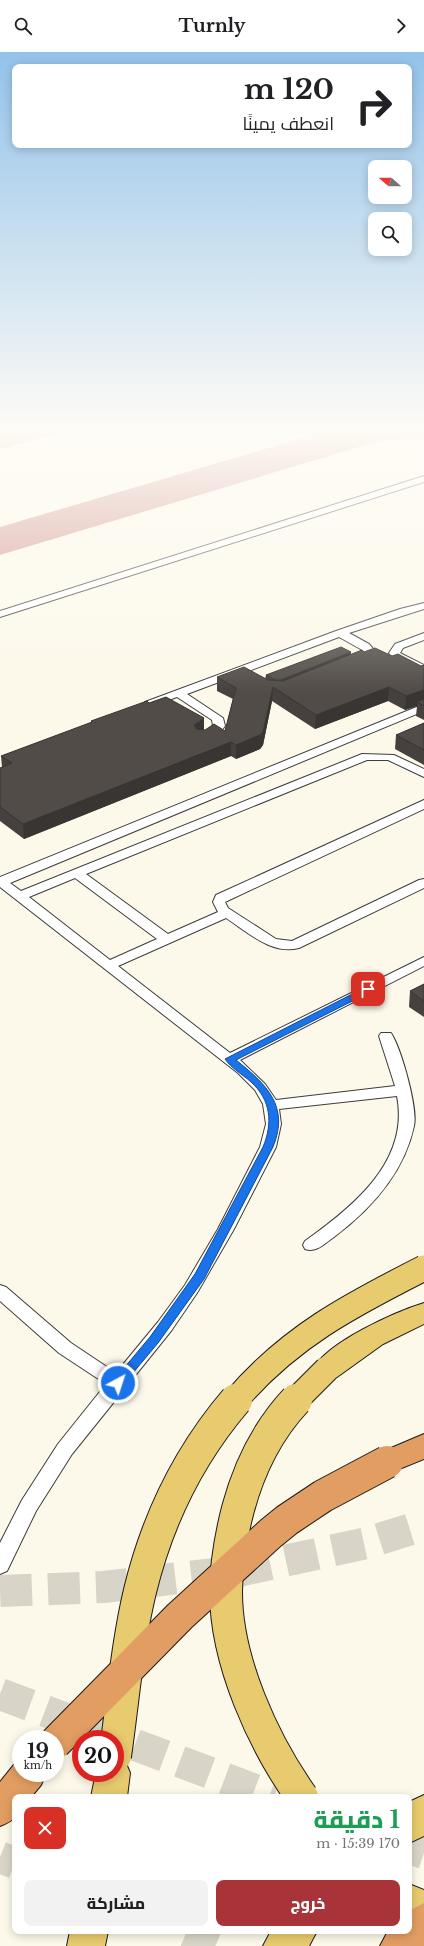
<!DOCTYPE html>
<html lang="ar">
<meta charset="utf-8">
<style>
:root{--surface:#fff;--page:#f2f2f2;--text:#202124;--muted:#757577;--accent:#a83439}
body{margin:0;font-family:"Libre Baskerville",Cairo,serif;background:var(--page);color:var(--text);direction:rtl;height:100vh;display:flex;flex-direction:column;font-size:15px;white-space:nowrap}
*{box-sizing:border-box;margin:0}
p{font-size:13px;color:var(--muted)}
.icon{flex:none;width:22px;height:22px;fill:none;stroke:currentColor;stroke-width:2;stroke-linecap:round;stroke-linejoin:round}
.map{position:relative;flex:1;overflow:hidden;direction:ltr}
.panel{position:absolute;left:12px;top:1742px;width:400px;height:140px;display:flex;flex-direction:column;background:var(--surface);border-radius:8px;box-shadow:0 2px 10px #0003;direction:rtl}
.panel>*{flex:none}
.guide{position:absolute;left:12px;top:12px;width:400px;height:84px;border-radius:8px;box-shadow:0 2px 10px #0003;direction:rtl;background:#fff;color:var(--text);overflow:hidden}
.needle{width:26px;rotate:290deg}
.fabs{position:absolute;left:368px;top:108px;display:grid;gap:8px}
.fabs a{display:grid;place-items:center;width:44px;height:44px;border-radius:8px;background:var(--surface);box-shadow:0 2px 10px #0003;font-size:20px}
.speed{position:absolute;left:12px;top:1678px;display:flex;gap:8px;font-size:20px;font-weight:700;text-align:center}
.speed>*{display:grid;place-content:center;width:52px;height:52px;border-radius:50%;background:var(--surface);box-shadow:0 2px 10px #0003;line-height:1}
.speed small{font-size:10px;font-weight:400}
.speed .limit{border:6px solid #d22;background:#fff;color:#111}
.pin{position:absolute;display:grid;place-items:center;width:34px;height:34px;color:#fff;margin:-17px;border-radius:8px;box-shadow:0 2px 6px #0006}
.me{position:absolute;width:44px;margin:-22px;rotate:40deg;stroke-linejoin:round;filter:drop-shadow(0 0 3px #0008)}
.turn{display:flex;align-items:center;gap:14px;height:84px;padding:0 12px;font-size:18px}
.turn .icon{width:52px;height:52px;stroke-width:2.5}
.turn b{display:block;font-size:28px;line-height:34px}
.round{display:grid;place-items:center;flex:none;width:42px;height:42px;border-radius:8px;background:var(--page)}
.summary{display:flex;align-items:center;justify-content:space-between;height:68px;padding:0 12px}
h1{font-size:24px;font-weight:800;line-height:30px;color:#1e9e55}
.button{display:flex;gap:8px;margin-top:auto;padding:8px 12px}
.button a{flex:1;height:46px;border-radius:8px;background:var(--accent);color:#fff;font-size:16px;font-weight:800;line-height:46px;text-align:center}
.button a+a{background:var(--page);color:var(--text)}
header{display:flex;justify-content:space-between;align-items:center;height:52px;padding:0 12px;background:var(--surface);font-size:18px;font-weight:800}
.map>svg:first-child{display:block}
</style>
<header><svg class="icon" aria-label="forward" viewBox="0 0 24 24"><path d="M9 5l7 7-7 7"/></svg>Turnly<svg class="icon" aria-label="search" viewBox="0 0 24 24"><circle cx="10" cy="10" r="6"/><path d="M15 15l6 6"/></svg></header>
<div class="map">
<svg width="424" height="1894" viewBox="0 0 424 1894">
<rect width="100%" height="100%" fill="#fcf9ea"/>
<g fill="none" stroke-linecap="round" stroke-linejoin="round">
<g fill="#d29692" fill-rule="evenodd">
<path d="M0,375H60L54,383L0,397Z"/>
<path d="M340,375H424V387L391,388L372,391L0,503V475Z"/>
</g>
<g stroke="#d8d5c8" stroke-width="32" stroke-dasharray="32 16" stroke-linecap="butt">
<path d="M0,1539L104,1535L238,1519L367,1491L424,1473"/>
<path d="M0,1805L15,1811"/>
<path d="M187,1879L223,1894"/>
</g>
<g stroke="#d8d5c8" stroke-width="32" stroke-dasharray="32 16" stroke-linecap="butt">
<path d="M0,1642L274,1745"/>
<path d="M409,1796L424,1801"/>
</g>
<g stroke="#3d3d3d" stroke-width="2">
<g id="lane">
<path d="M424,424V430L0,565V559Z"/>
<path d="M424,551V557L349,581L369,592L374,598L371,606L357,612L352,609L362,602L364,599L339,585L187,642L223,666L225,674C219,682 215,687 205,689L199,686L209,680L213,674L212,668L177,645L149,655L144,652L145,650L336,579L400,557Z"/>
<path d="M424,581V588L403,596L400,601L424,613V620L394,607L389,601L395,592Z"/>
<path d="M424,652V659L10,831L21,839L362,702L394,703L424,717V725L388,708H367L86,822L168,882L218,860L213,850L216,843L424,748V757L225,850L228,856L276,887L292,889L419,828L424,827V836L299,896C271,903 248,880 226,866L118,914L230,1001L424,905V914L240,1008L265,1032L276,1048L395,1034L379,984L381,981H391C401,996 418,1056 414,1074C404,1121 371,1157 334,1185C325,1191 317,1201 305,1197L303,1193L305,1189C353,1155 410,1109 397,1044L279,1057L281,1072L276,1095L234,1177L197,1241L171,1279L72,1402L36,1459L7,1519L0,1522V1491L22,1448L58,1392L106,1332L59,1301L0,1249V1233L6,1235L71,1291L116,1321L158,1270L185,1233L218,1177L260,1095L266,1072L263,1052L255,1038L238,1021L0,835V825ZM75,826L157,887L110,908L29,845Z"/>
</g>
</g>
<g stroke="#1b1b1b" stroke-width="2">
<g id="primary">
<path d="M424,1251V1272L383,1292L337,1325L327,1328L317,1325L313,1317C328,1290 395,1260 424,1251Z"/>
<path d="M115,1705L125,1709L130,1721L127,1745H91L96,1721H115Z"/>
<path d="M424,1743V1784L409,1791V1750Z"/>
<path d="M409,1832L424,1838V1878L409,1872Z"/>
<path d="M70,1879H108L105,1894H67Z"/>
<path d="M271,1879H317L309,1894H263Z"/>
</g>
</g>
<g stroke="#1b1b1b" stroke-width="2">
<g id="highway">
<path d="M424,1382V1407L387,1422L377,1418L372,1410L377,1402Z"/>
<path d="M21,1708V1721H46L41,1733L31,1745H15C15,1764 20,1766 0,1774V1730L17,1709Z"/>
<path d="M424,1851V1894H380L388,1879H409V1859Z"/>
</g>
</g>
<use href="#lane" fill="#fff" fill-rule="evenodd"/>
<use href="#primary" fill="#e8ca6f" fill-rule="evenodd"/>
<use href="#highway" fill="#e29d62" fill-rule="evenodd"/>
<g stroke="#1b1b1b" stroke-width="27" stroke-linecap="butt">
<g id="primary-bridge-far1">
<path d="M235,1349C289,1285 351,1253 424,1216"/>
<path d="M295,1349L327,1317"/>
</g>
</g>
<g stroke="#1b1b1b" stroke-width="34" stroke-linecap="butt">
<g id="primary-bridge">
<path d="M296,1348C267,1379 249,1416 238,1457C231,1484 226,1512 226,1540C226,1609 263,1690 302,1745"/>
<path d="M115,1704C123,1649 127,1593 140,1539C157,1469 189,1403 236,1348"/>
</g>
</g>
<g stroke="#1b1b1b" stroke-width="34" stroke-linecap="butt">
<path id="highway-bridge" d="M55,1691L180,1564L271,1481L287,1468L323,1444L387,1410"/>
</g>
<use href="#primary-bridge-far1" stroke="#e8ca6f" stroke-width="25"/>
<use href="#primary-bridge" stroke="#e8ca6f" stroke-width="32"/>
<use href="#highway-bridge" stroke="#e29d62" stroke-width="32"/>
</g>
<g fill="#46413e">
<path d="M351,600L350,603L364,600L392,604L421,614L424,613V668L416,664L417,654L405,658L388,649L315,677L272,649L263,693L260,697L236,707L231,704L24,787L0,769V716L2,715L1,704L91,671V669L149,651L204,678L225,679L233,647L217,639V625L265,627L266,623Z"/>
<path d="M424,671V713L395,697L396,683Z"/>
<path d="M424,932V965L409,955L410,939Z"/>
</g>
<g fill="#393532">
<path d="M351,600L350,606L281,634V628Z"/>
<path d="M273,635L272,649L263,693L260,697L236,707V693Z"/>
<path d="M389,635L388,649L315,677L316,663Z"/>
<path d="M424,638V651L417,650V654L405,658L406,644Z"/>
<path d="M204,666V680L194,687V673Z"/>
<path d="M231,690V704L24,787L23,772Z"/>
</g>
<g fill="#514c48" stroke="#393532">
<path d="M341,595L351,600L281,628H275L266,623Z"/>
<path d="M375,596L392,604L398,602L421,614L424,613V638L406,644L389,635L316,663L273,635L263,680L260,683L236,693L231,690L23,772L0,755V716L12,711L1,704L92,670L91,669L147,649L149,651L166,645L204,666L194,673L196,677L205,678L214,672L225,679L236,636L217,625L244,615L268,628L283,629L362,598L364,600Z"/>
<path d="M424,647V654L417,650Z"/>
<path d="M424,671V698L396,683Z"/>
<path d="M424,932V949L410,939Z"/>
</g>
<linearGradient id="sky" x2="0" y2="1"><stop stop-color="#93c2ea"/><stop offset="0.59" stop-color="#fefcf6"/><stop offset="1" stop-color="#fefcf6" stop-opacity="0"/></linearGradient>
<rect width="424" height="640" fill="url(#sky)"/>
<path fill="#1a73e8" stroke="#114b97" d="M368,934L372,935V939L236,1008C266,1032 290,1054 273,1095L204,1227L158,1291L122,1334H114L112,1331L114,1328L150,1285L195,1222L263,1095C273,1071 271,1048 251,1030C242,1022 231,1016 225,1007Z"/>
</svg>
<div class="fabs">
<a><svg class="needle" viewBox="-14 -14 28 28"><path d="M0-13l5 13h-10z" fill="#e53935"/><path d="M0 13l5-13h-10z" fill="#757577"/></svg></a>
<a><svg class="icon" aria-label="search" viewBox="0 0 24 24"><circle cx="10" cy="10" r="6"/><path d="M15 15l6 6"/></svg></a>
</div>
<div class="speed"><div>19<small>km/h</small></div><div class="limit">20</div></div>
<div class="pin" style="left:368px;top:937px;background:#d93025"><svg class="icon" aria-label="arrive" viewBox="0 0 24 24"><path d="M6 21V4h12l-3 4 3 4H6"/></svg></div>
<svg class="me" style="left:118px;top:1331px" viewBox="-20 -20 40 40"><circle r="17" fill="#1a73e8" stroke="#fff" stroke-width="3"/><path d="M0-11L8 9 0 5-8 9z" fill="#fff"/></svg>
<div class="guide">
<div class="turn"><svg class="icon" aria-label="right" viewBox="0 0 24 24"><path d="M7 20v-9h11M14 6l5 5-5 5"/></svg><div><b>120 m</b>انعطف يمينًا</div></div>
</div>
<section class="panel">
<div class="summary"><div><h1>1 دقيقة</h1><p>170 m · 15:39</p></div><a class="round" style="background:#d93025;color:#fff"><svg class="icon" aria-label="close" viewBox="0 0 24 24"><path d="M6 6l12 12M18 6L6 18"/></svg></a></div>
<div class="button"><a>خروج</a><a>مشاركة</a></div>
</section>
</div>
